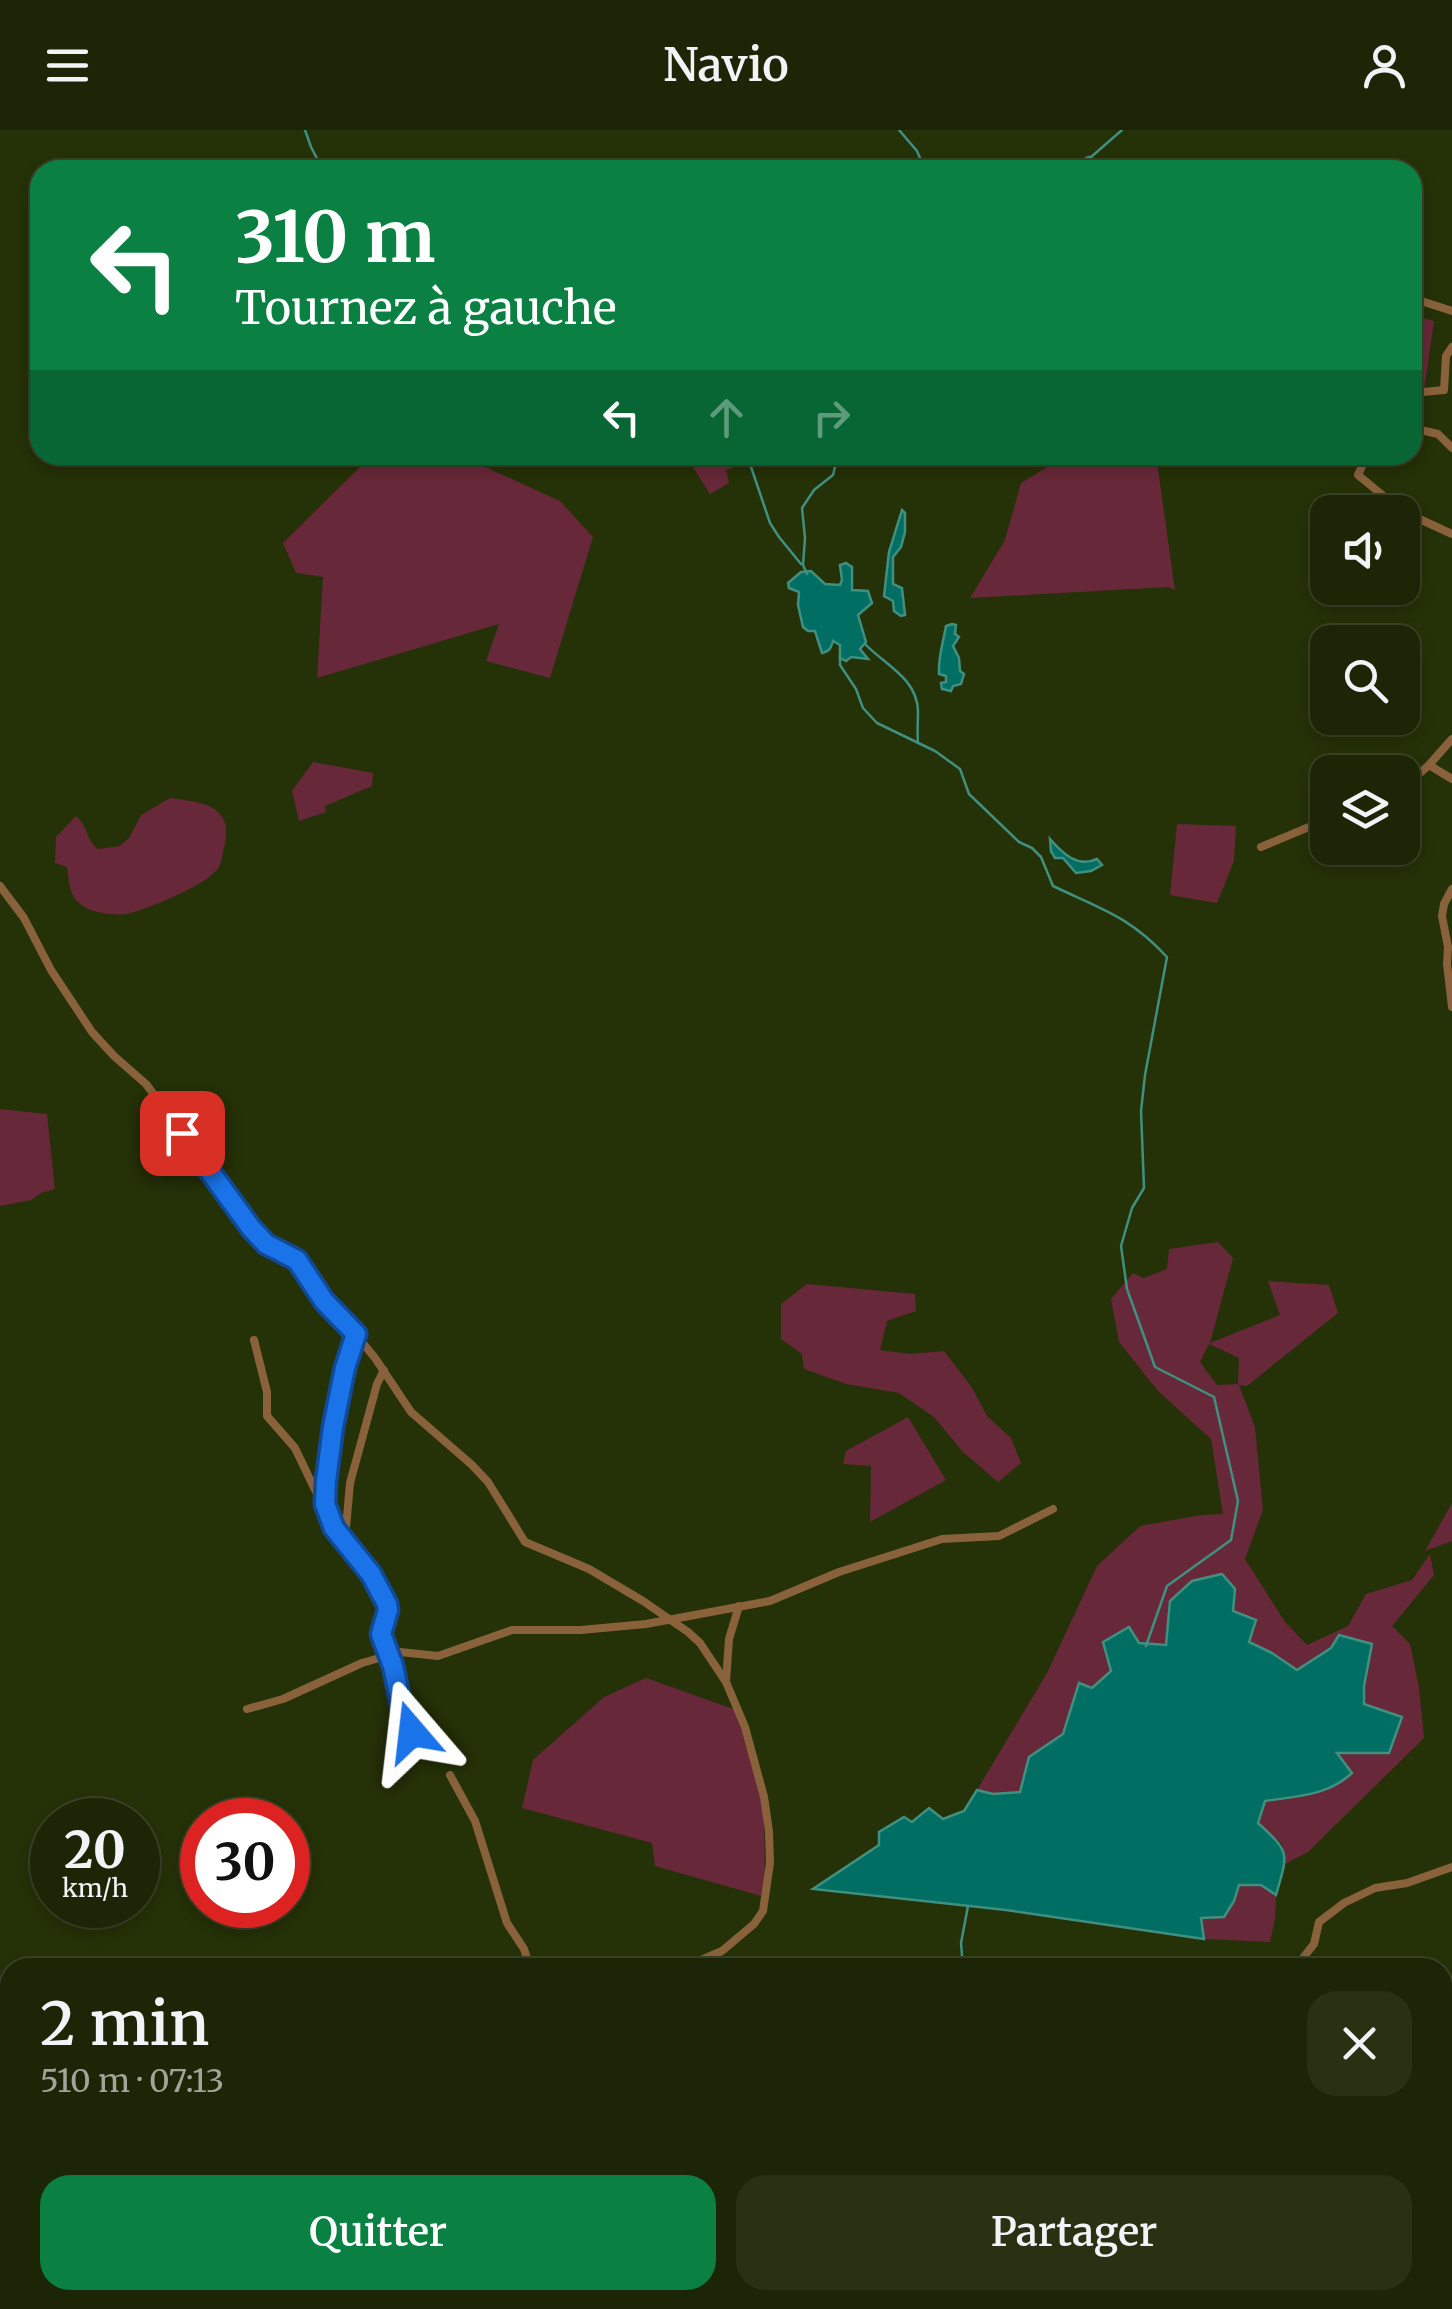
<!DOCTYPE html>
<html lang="fr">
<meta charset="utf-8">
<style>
:root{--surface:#1c2505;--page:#293113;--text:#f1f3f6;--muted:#a0a59a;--line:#3a4227;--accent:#0b8043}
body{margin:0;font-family:Merriweather,serif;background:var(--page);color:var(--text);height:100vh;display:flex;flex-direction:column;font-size:38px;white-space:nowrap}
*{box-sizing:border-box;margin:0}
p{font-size:32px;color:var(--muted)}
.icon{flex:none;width:55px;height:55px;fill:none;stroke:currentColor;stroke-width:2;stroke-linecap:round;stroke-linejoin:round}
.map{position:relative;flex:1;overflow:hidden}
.panel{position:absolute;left:0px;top:1828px;width:1452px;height:352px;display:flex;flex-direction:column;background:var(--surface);border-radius:30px 30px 0 0;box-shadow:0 5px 15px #0003,0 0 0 2px var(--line)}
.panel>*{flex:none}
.hud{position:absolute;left:30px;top:30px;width:1392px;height:305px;border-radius:30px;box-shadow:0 5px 15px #0003,0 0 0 2px var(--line);background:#0b8043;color:#fff;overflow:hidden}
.fabs{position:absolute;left:1310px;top:365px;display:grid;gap:20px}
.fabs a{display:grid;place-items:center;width:110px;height:110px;border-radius:20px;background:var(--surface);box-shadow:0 5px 15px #0003,0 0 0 2px var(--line);font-size:50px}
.speed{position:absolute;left:30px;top:1668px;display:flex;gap:20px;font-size:50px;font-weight:700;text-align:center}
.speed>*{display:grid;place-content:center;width:130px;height:130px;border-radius:50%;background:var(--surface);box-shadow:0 5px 15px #0003,0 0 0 2px var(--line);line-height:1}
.speed small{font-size:25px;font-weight:400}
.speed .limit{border:15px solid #d22;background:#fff;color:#111}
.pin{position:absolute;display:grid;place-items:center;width:85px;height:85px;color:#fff;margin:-42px;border-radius:20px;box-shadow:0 5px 15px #0006}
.me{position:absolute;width:110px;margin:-55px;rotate:343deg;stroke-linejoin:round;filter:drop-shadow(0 0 8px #0008)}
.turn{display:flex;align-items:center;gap:35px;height:210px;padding:0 40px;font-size:45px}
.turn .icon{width:130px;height:130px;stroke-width:2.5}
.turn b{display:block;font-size:70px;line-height:85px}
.lanes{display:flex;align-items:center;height:95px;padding:0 40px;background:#0003;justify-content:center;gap:50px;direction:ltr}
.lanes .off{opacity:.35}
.round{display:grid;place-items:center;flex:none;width:105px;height:105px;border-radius:30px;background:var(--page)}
.summary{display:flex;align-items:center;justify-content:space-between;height:170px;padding:0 40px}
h1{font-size:60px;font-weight:600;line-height:75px}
.primary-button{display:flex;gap:20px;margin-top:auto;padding:20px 40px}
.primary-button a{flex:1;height:115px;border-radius:30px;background:var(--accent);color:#fff;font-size:40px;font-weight:600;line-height:115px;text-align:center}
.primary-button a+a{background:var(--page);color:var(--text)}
header{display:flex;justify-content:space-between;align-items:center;height:130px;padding:0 40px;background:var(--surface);font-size:45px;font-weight:600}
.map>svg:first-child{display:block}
</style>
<header><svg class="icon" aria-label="menu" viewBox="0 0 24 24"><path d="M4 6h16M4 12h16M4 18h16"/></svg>Navio<svg class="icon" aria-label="person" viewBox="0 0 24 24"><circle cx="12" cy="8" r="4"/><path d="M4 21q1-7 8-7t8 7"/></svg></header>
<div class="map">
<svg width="1452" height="2179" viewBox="0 0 1452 2179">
<rect width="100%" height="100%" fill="#253107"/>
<g fill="#67283a" fill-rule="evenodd">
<path d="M1412,185L1434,191L1424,261L1412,265Z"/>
<path d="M372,325H459L560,371L593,407L550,548L486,531L499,494L317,548L323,447L296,443L283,413Z"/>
<path d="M685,325H736L743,334L726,340L729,353L710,364Z"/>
<path d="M1067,325H1156L1175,460L1168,457L970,468L1005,410L1021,353Z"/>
<path d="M313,632L373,643L372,656L325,676L326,682L299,691L292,661Z"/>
<path d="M170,668C199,672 234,674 225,714C223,720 222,731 219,737C209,754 150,778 131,783C117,787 89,783 79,773C69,765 69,749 67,737L55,733L56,707L76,686C89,698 86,710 98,719L120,716L129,708L141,685Z"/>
<path d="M1177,694L1236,696L1234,731L1217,773L1170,765Z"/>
<path d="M0,979L47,984L55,1059L41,1063L31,1070L0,1076Z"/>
<path d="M1218,1112L1233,1128L1210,1213L1280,1185L1268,1151L1329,1155L1338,1183L1247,1256L1239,1255L1255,1297L1263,1380L1245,1429L1285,1492L1307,1515L1348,1496L1366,1464L1412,1450L1430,1424L1434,1445L1392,1496L1410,1514L1419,1557L1424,1608L1308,1722L1285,1734L1282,1714L1258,1693L1266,1670L1301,1666L1335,1622L1364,1574V1557L1331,1518L1297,1540L1272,1523L1248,1512L1253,1500L1166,1515L1139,1513L1092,1559L1079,1553L1063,1604L1029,1627L1020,1662L993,1664L977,1660L1047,1543L1097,1436L1140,1396L1201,1385L1223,1384L1211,1309L1158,1261L1119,1212L1111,1169L1133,1143L1144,1148L1167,1139L1169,1119ZM1209,1214L1239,1228L1238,1254L1217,1255L1200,1232Z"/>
<path d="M807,1154L915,1164L916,1181L887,1191L880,1220L910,1224L944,1221L971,1256L987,1286L1011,1308L1021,1333L998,1352L963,1322L934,1287L899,1263L846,1254L804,1239L802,1224L781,1209V1174Z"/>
<path d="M908,1287L946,1350L870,1392L871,1336L843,1334L846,1321Z"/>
<path d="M1452,1373V1411L1425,1421Z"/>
<path d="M646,1548L739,1581L764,1667L765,1767L655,1736L652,1713L522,1678L533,1630L604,1567Z"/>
<path d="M1239,1754L1261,1755L1276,1765L1275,1789L1270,1812L1204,1809L1200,1788L1224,1787L1234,1771Z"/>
<path d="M0,2128L10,2136V2170H61L79,2179H0Z"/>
</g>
<g fill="#016e64" stroke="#409080" stroke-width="2.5">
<path d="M902,380L905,383V402L901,417L893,427V454L902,458L905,485L901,486L894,481L893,471L884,466L889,422Z"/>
<path d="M846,433L852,437V460L868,461L872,473L858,485L866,512L860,519L868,529L851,527L846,531L840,528V515L833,511C831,518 830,521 822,523L815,501H808L803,497L798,475L799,462L789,458L788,453L801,442L811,441L825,454L840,455L842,450L840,435Z"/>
<path d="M952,494L956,495L955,504L959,507L953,516L959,528L960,541L964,544L961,554L953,556L951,561L942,559L941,553L946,552V546L939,544C938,527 943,513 946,496Z"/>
<path d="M1050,709C1063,724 1078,738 1097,729L1102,735L1091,741L1076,743L1063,728H1055L1051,721Z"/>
<path d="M1222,1444L1235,1459L1233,1481L1256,1490L1249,1512L1272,1523L1297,1540L1331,1518L1339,1505L1372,1514L1364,1556V1574L1402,1587L1389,1623H1337L1352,1643C1327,1666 1298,1666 1265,1671L1258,1693C1291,1723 1288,1723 1276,1765L1261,1755H1239L1234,1771L1224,1787L1201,1788L1204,1809L1006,1780L813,1759L879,1715V1702L904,1687L912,1692L929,1678L943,1689L964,1681L977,1660L993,1664L1020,1662L1029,1627L1063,1604L1079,1553L1092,1558L1111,1541L1103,1512L1129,1497L1139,1513L1166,1515L1170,1471L1192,1451Z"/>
</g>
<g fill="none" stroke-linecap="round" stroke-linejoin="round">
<g stroke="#409080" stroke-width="2.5">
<path d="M305,0L311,17L323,40"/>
<path d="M899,0L917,21L925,40"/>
<path d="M1067,40L1088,27H1091L1122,0"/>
<path d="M747,325L770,393L779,407L801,434"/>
<path d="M807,444L803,435L805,408L802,378L814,360L833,345L838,325"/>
<path d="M865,514C885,535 917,548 918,581C918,592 917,602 918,613"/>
<path d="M840,525V535L856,559L863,578L877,593L935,621L960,639L969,664L1019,712L1032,718L1041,727L1053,756C1101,779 1129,786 1167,827L1145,945L1141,981L1144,1058L1132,1078L1121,1116L1127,1159L1155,1237L1214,1267L1238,1371L1231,1410L1167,1456L1146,1516"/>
<path d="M963,1838L961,1813L968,1776"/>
<path d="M954,2179L957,2170"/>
</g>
<g stroke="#89623b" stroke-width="8">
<path d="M1412,168L1452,181"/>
<path d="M1412,263L1444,260L1446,226L1452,217"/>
<path d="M1412,298L1438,304L1452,318"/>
<path d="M1367,325L1358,345L1392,373L1415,387L1452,404"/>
<path d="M1429,635L1452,649"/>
<path d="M1402,659L1429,635L1452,609"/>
<path d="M1261,717L1328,689"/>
<path d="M0,756L24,788L51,840L92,902L114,926L146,954L188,1010L220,1059L258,1106L273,1119L297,1130L324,1171L349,1196L375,1228L411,1282L472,1335L488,1352L525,1412L589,1439L643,1471L688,1502L700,1513L726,1552"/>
<path d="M1452,759L1444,774L1442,786L1448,817L1447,834L1452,877"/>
<path d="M356,1204L345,1238L333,1297L325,1351V1375L334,1398L371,1444L387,1473L388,1480L381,1497L382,1508L393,1536L406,1590L423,1616"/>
<path d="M254,1210L267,1262V1286L295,1318L318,1366L325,1375"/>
<path d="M345,1409L350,1353L377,1254L384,1240"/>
<path d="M247,1579L283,1569L362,1533L400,1522L438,1526L512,1500H581L646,1494L770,1471L839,1442L942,1409L999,1406L1053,1379"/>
<path d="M450,1645L475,1691L507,1793L524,1819L530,1838"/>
<path d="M682,1838L722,1821L754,1794L763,1781L770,1733L769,1701L764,1667L745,1597L726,1552L729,1509L739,1476"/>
<path d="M1226,1838L1238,1830L1270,1838"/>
<path d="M1295,1838L1314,1814L1319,1792L1344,1773L1375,1758L1407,1753L1452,1737"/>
<path d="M1355,1838H1370"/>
<path d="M1442,1848L1452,1850"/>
<path d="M1442,1938L1452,1939"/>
<path d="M1442,2022L1452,2027"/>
<path d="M1442,2104L1452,2108"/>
<path d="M642,2170L644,2179"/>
<path d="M1257,2179L1260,2170"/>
<path d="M1292,2179L1305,2170"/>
</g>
</g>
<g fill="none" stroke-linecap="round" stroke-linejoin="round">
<g stroke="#114b97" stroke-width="25">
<path id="route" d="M182,1003L251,1098L266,1114L297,1130L324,1171L356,1204L345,1238L333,1297L326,1351L325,1374L334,1398L371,1444L387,1474L388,1480L381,1504L393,1536L402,1579L412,1602"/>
</g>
<use href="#route" stroke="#1a73e8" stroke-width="18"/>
</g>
</svg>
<div class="fabs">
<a><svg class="icon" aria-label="sound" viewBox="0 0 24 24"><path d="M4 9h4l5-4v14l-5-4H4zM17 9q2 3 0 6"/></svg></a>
<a><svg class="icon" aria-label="search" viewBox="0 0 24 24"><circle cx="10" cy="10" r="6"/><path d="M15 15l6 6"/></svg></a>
<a><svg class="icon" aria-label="layers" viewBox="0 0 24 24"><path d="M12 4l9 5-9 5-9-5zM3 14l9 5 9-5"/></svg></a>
</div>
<div class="speed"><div>20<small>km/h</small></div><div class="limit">30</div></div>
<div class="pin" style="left:182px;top:1003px;background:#d93025"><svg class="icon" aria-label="arrive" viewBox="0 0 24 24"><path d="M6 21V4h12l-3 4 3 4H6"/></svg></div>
<svg class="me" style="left:412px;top:1602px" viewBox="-20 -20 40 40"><path d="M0-17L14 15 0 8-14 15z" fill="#1a73e8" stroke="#fff" stroke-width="4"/></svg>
<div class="hud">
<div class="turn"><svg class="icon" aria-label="left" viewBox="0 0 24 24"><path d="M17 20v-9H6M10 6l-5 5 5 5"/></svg><div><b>310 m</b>Tournez à gauche</div></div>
<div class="lanes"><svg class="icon" aria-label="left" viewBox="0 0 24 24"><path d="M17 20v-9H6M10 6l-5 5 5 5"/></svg><svg class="icon off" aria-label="ahead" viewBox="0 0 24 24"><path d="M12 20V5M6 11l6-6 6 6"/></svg><svg class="icon off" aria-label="right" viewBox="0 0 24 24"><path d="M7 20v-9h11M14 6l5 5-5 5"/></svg></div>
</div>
<section class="panel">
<div class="summary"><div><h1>2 min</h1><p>510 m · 07:13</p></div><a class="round"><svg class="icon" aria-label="close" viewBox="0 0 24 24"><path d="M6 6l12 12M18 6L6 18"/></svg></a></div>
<div class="primary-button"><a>Quitter</a><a>Partager</a></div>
</section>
</div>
